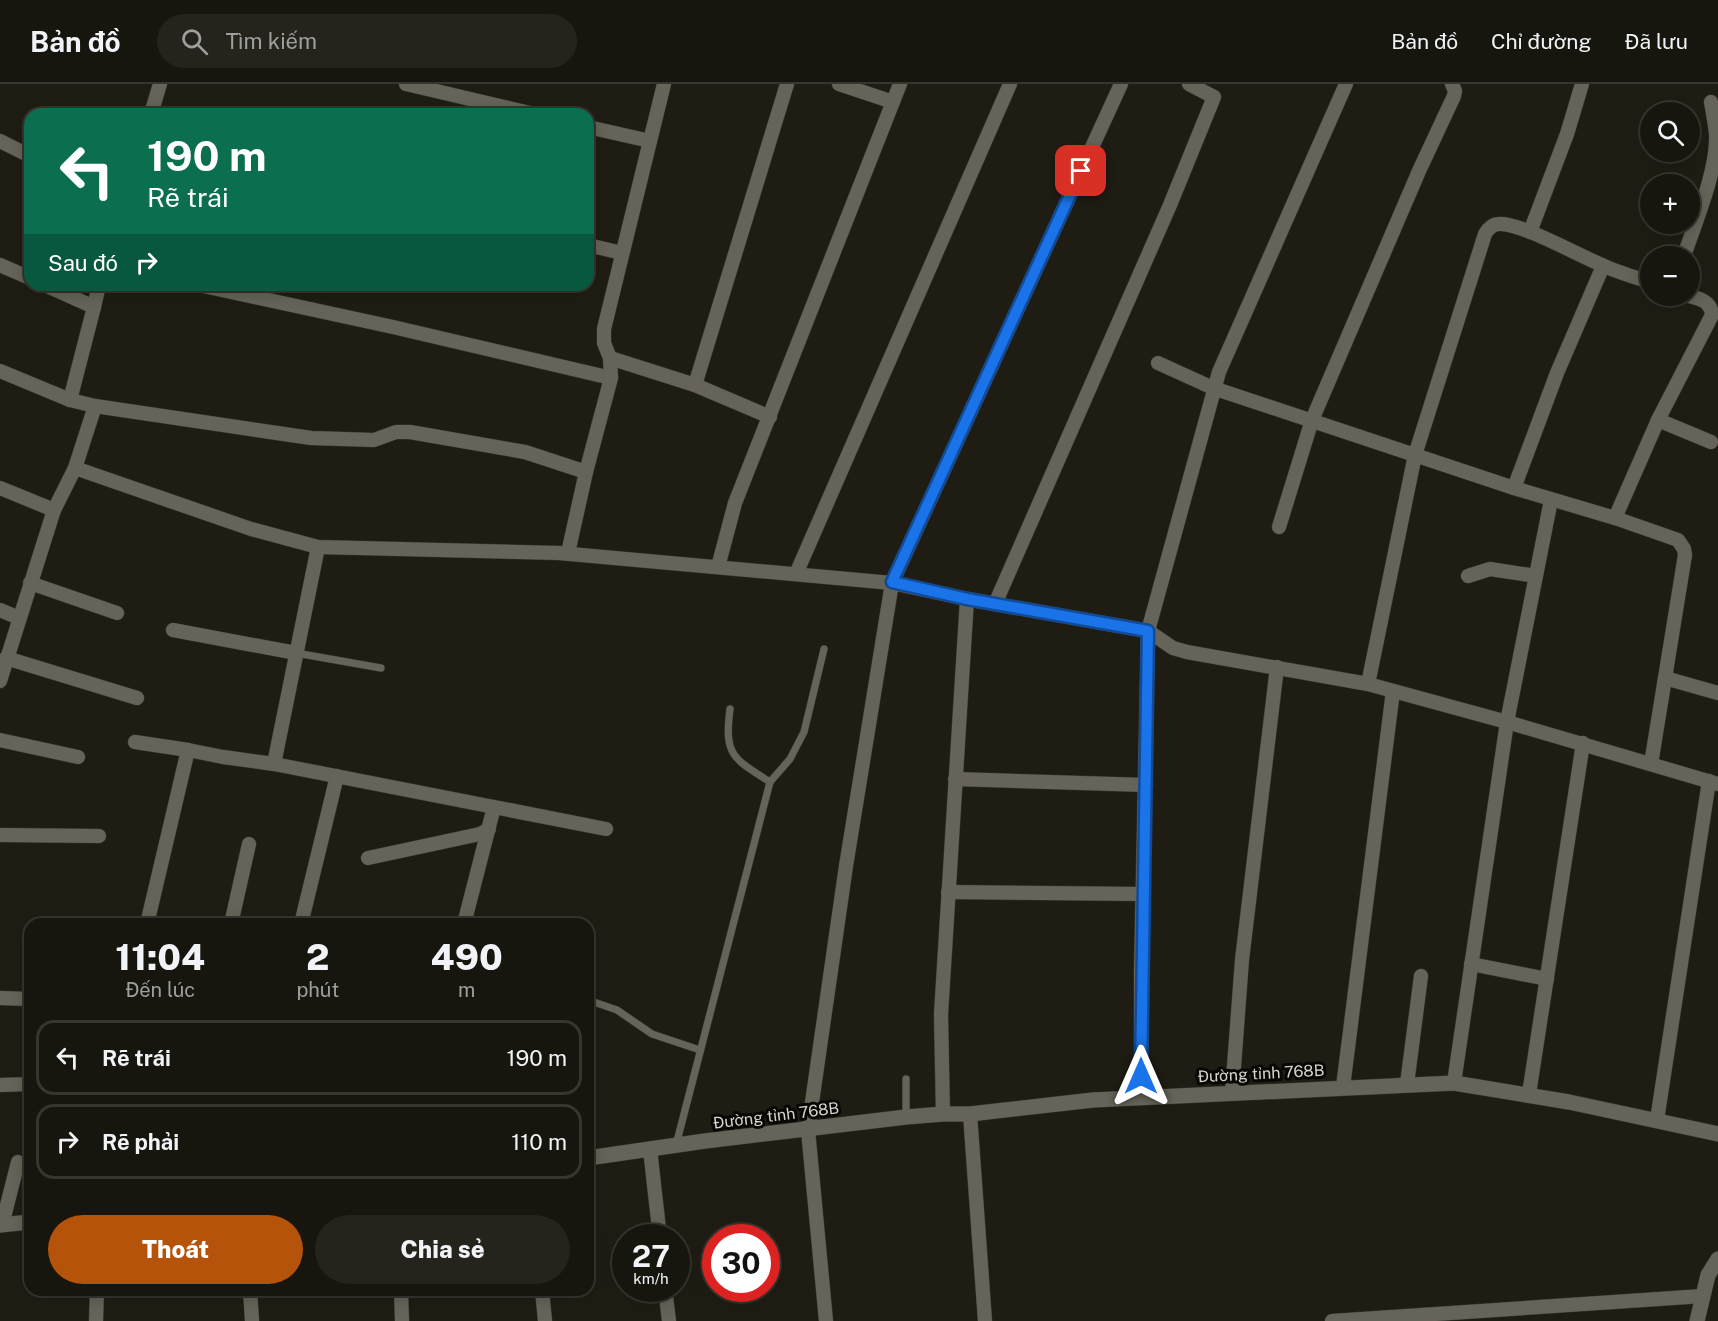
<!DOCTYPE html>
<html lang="vi">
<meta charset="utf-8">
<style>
:root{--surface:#17160e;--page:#24231c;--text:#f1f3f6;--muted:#9e9f9e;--line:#36352e;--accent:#b45309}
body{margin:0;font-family:"Public Sans",sans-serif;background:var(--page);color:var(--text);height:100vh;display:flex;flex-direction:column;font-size:22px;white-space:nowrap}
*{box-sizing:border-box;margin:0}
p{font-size:20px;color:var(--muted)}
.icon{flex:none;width:33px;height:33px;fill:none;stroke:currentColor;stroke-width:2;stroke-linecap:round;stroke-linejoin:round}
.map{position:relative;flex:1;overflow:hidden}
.sheet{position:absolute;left:24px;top:834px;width:570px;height:378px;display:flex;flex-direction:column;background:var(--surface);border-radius:18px;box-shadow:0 3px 15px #0003,0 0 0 2px var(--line)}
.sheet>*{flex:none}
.guide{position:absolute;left:24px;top:24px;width:570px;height:183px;border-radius:18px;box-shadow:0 3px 15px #0003,0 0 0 2px var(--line);background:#0b6e4f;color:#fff;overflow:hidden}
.controls{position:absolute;left:1640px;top:18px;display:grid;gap:12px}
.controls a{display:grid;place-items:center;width:60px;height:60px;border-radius:50%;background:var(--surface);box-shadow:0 3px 15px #0003,0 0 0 2px var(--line);font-size:30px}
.speed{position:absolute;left:612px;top:1140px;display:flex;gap:12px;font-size:30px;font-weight:700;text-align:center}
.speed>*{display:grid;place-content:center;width:78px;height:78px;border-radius:50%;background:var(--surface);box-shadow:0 3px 15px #0003,0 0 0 2px var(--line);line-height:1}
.speed small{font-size:15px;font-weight:400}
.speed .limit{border:9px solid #d22;background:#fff;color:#111}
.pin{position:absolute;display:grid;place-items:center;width:51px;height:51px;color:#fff;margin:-26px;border-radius:12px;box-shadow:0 3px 9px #0006}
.me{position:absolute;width:66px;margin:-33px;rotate:0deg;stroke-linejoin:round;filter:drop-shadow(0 0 4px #0008)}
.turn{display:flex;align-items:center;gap:21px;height:126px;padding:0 24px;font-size:27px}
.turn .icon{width:78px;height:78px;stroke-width:2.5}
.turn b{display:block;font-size:42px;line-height:51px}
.then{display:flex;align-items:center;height:57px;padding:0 24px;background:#0003;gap:12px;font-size:22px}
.eta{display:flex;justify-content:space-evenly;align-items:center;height:102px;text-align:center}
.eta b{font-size:36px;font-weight:800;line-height:42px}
.primary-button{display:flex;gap:12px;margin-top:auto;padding:12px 24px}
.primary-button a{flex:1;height:69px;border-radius:36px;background:var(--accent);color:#fff;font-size:24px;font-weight:800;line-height:69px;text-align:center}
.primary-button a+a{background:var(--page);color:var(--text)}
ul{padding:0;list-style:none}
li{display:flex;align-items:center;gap:18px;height:75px;margin:0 12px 9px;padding:0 12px;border:3px solid var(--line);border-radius:18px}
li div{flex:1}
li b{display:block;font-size:22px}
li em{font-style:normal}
header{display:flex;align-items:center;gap:36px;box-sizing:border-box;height:84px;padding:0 30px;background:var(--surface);border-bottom:2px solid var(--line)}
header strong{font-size:28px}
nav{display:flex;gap:33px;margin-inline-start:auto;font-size:21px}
.search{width:420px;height:54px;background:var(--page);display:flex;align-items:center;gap:15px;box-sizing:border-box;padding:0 21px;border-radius:33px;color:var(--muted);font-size:22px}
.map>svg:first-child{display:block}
</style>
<header>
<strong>Bản đồ</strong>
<div class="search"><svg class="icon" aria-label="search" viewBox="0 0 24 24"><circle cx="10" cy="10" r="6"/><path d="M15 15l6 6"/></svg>Tìm kiếm</div>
<nav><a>Bản đồ</a><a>Chỉ đường</a><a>Đã lưu</a></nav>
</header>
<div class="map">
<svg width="1718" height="1237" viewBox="0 0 1718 1237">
<rect width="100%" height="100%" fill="#1f1d13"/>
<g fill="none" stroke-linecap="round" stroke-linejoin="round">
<g stroke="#3a3833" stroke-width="8">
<g id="service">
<path d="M296,569L381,584"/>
<path d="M730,625C724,672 733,674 770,698"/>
<path d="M588,916L617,926L652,950L700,966"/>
<path d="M906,1033V995"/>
<path d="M676,1061L770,698L790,675L804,648L824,565"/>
</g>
</g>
<g stroke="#3a3833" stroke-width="15">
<g id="minor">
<path d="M406,0L534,30"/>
<path d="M839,0L893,18"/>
<path d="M151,30L160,0"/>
<path d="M588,43L650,57"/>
<path d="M0,57L30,72"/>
<path d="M1530,148L1567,50L1582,0"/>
<path d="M588,161L622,169"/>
<path d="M1684,172C1695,139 1718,85 1716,50C1715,40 1713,29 1711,18"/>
<path d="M0,181L30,194"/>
<path d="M45,201L94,223L70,316"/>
<path d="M199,201L393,243L611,294"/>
<path d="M94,223L99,201"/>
<path d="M610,274L695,301L770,333"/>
<path d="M1158,279L1213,304L1514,404L1615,434L1678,456L1684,465L1685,471L1651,680"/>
<path d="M0,287L70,316L95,322L311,354L374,356L396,348H410L525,368L586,388"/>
<path d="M695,301L787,0"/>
<path d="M1658,336L1711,358"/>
<path d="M75,384L251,445L318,463L559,469L892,499L967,515L1148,547L1173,564L1187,568L1368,600L1507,638L1718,700"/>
<path d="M0,404L54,426"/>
<path d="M1514,404L1557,289L1603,182"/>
<path d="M1615,434L1658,336L1712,231C1711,217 1700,215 1689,212"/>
<path d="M1279,443L1312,336L1419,87L1454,12L1455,7L1452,0"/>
<path d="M568,469L586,388L611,294L610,274L604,259V245L664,0"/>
<path d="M718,483L735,419L900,0"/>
<path d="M796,490L1010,0"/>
<path d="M1468,492L1490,485L1536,492"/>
<path d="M30,499L117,529"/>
<path d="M995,520L1170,121L1214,13L1189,0"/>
<path d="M0,526L19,534"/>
<path d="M173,546L296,569"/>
<path d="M6,574L137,614"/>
<path d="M1665,594L1718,609"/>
<path d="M0,597L54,426L75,384L95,322"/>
<path d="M1368,600L1415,371L1485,150C1488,145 1492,140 1499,140C1519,138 1580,172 1602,181C1617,188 1634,193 1650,198"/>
<path d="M0,656L78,673"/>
<path d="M135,658L188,666"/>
<path d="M274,680L318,463"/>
<path d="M955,695L1146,701"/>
<path d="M494,723L606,745"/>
<path d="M0,751L99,752"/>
<path d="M368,774L480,750L489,745"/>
<path d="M948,808L1143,810"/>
<path d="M147,840L188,666L223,673L274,680L494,723L464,840"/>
<path d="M231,840L249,760"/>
<path d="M301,840L337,692"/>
<path d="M560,840H562"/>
<path d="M1471,880L1547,895"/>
<path d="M0,914L30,915"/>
<path d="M1454,999L1507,638L1551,416"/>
<path d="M1407,1000L1421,892"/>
<path d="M0,1001L30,1000"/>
<path d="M1343,1003L1393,607"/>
<path d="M1232,1009L1242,876L1277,583"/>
<path d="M1529,1010L1583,659"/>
<path d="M1141,1013V888L1148,547L1219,288L1346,0"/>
<path d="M943,1030L941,930L967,515"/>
<path d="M970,1030L985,1237"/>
<path d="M1657,1036L1709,697"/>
<path d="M650,1065L660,1154"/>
<path d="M2,1141L18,1078"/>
<path d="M665,1204L669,1237"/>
<path d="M250,1206L252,1237"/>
<path d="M401,1206L402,1237"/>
<path d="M542,1206L545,1237"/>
<path d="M96,1237L97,1206"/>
<path d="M826,1237L808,1046L846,782L892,499L1121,0"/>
<path d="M1332,1237L1703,1212"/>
</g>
</g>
<g stroke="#3a3833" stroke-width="16">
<g id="tertiary">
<path d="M588,1074L705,1057L906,1033L943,1030H970L1093,1016L1454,999L1569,1018L1718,1050"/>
<path d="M0,1141L30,1138"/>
<path d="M1697,1237L1708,1191L1718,1175"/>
</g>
</g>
<use href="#service" stroke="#666358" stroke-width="7"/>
<use href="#minor" stroke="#666358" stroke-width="14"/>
<use href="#tertiary" stroke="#666358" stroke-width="15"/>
</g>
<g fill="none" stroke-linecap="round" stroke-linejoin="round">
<g stroke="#114b97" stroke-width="15">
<path id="route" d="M1081,87L892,498L967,515L1148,547L1141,992"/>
</g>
<use href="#route" stroke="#1a73e8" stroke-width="10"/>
</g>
<g text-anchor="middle" stroke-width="6" stroke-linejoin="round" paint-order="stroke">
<g font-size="16" fill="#d5d4cd" stroke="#080704">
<text transform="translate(1261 989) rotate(-3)" y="6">Đường tỉnh 768B</text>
<text transform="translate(776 1031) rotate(-7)" y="6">Đường tỉnh 768B</text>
</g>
</g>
</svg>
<div class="controls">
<a><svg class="icon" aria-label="search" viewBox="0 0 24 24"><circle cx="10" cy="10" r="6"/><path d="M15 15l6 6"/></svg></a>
<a>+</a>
<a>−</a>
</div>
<div class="speed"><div>27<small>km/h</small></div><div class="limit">30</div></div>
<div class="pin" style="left:1081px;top:87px;background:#d93025"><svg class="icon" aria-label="arrive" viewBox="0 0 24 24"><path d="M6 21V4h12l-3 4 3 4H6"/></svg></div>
<svg class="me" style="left:1141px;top:992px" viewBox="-20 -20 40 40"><path d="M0-17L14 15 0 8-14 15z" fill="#1a73e8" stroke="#fff" stroke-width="4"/></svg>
<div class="guide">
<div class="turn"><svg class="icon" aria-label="left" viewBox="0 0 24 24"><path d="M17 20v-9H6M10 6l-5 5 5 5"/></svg><div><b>190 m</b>Rẽ trái</div></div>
<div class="then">Sau đó<svg class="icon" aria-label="right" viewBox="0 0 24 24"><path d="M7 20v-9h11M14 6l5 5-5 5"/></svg></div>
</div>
<section class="sheet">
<div class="eta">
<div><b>11:04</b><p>Đến lúc</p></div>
<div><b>2</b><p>phút</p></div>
<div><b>490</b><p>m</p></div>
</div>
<ul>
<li><svg class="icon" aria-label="left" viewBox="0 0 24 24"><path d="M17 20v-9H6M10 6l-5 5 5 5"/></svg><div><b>Rẽ trái</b></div><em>190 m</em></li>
<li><svg class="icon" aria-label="right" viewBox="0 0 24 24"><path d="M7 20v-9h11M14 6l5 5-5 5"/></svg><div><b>Rẽ phải</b></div><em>110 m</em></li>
</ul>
<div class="primary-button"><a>Thoát</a><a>Chia sẻ</a></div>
</section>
</div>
